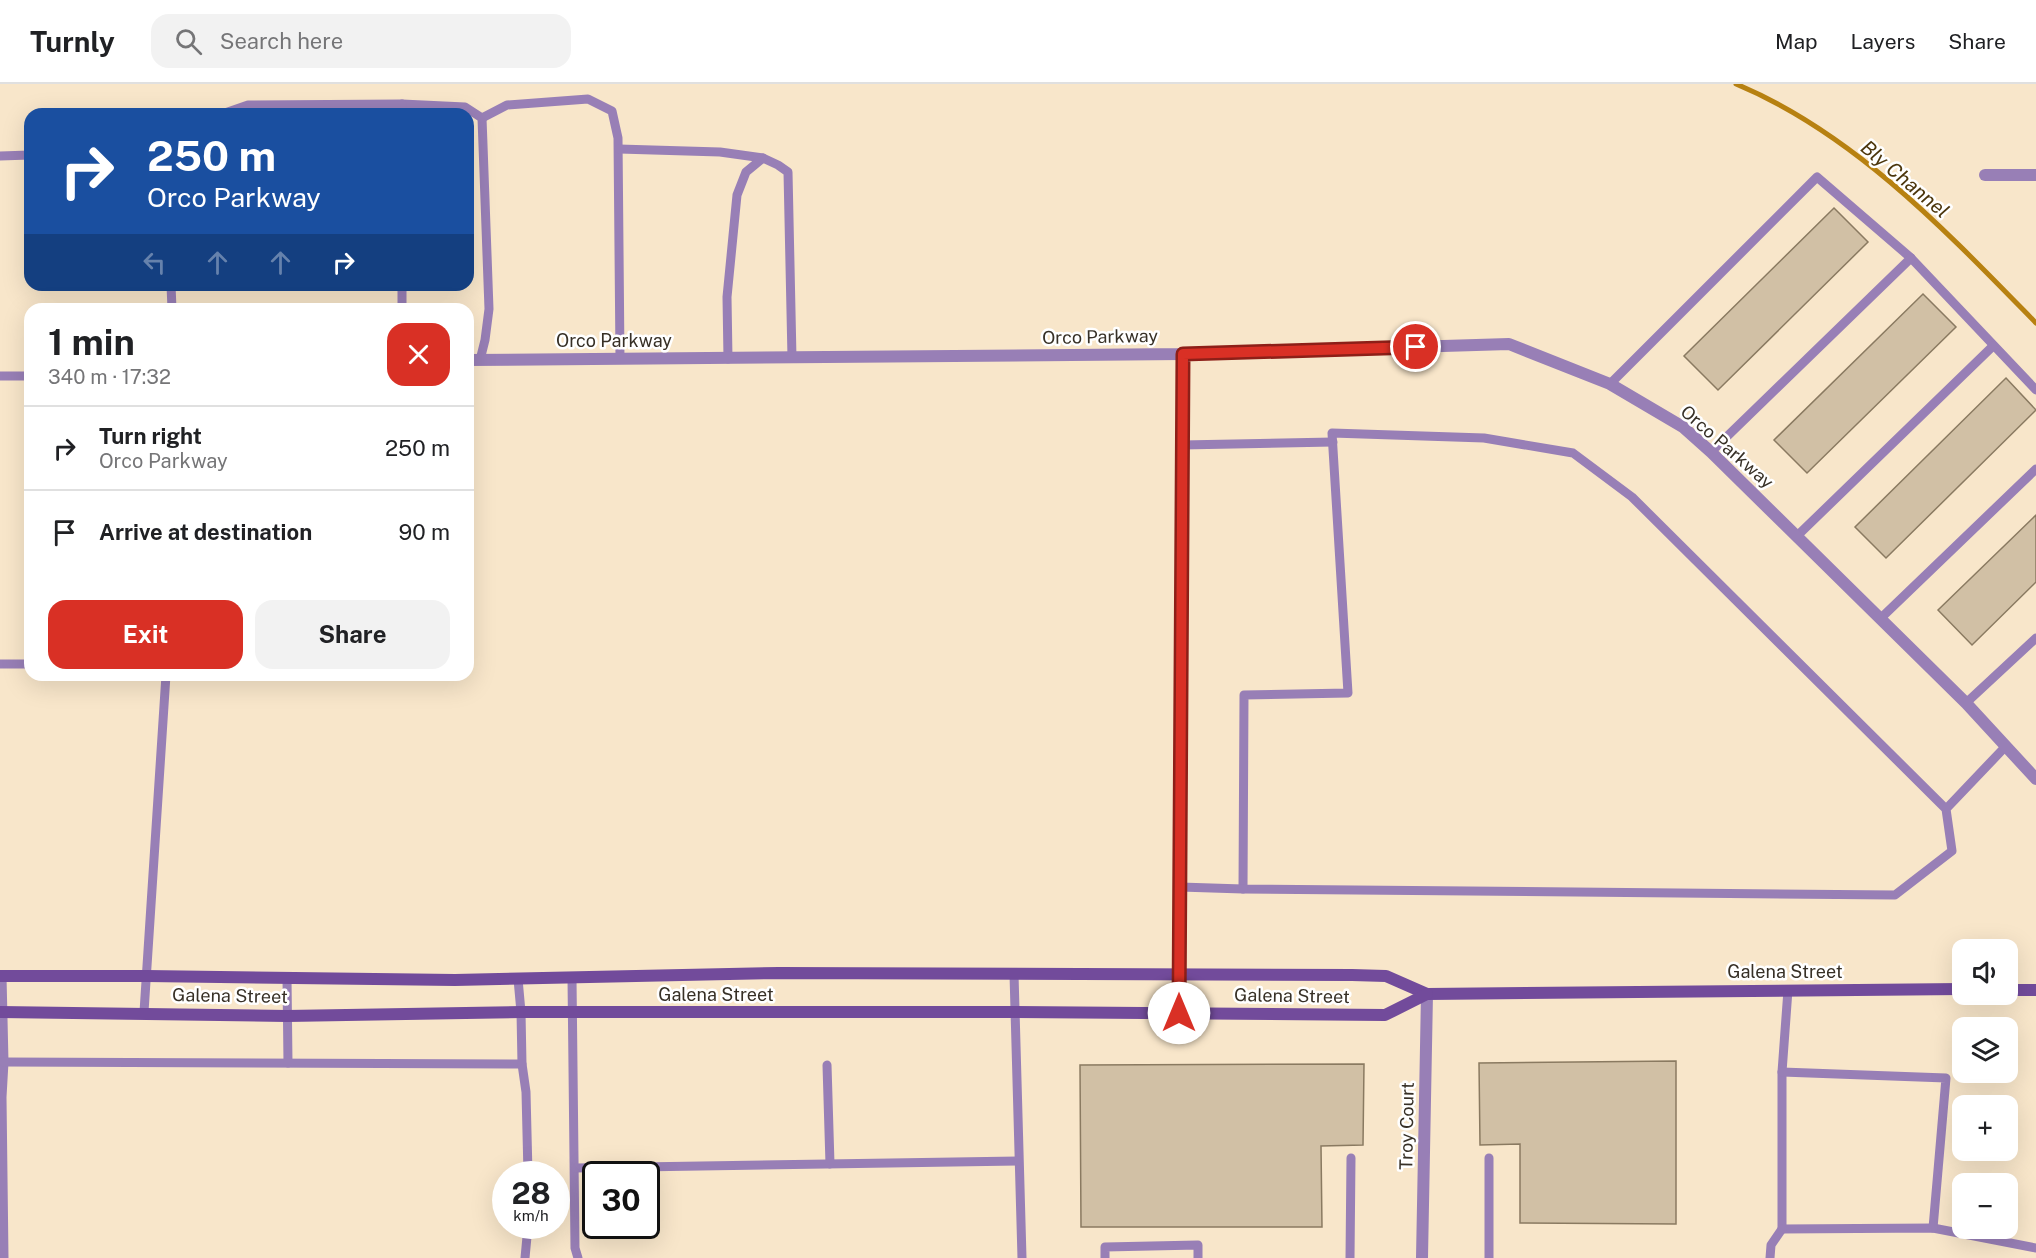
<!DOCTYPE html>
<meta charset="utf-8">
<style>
:root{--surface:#fff;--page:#f2f2f2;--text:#202124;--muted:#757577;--line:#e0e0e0;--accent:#d93025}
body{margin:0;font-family:"Public Sans",sans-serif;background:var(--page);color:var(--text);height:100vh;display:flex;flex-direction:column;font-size:22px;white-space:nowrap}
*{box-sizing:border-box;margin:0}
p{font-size:20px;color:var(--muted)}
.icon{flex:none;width:33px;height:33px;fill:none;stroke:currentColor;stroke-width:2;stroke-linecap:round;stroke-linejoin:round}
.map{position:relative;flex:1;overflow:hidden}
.panel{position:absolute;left:24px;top:219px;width:450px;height:378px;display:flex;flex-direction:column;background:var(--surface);border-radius:18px;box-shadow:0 6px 24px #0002}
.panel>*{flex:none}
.top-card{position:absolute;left:24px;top:24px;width:450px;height:183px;border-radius:18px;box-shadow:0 6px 24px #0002;background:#1a4fa0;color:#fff;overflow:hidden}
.buttons{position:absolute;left:1952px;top:855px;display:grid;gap:12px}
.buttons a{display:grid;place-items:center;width:66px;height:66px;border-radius:12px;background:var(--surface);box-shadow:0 6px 24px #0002;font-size:30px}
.speed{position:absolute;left:492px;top:1077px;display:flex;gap:12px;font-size:30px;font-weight:700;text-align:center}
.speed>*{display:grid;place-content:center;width:78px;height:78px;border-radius:50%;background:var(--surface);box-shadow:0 6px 24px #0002;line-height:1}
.speed small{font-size:15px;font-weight:400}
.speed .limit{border:3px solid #111;border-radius:9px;background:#fff;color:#111}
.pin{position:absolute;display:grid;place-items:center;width:51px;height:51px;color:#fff;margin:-26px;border:3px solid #fff;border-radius:50%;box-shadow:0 2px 6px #0007}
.me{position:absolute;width:66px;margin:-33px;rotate:0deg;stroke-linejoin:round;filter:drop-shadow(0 0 4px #0008)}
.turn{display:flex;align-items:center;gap:21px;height:126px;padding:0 24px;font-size:27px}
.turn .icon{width:78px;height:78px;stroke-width:2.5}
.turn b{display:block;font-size:42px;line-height:51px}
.lanes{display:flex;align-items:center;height:57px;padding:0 24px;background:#0003;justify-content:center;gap:30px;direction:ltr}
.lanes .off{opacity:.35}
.round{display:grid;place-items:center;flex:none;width:63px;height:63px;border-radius:18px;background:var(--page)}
.head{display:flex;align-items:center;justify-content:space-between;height:102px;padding:0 24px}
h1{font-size:36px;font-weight:700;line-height:45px}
.cta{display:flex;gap:12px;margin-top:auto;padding:12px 24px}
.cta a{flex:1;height:69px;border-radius:18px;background:var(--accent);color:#fff;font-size:24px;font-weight:700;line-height:69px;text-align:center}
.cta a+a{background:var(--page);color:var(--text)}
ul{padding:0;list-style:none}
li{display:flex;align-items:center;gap:18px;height:84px;padding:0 24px;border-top:2px solid var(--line)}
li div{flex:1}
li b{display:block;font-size:22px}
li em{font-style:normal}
header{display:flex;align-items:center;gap:36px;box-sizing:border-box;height:84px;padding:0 30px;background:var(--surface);border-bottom:2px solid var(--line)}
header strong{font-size:28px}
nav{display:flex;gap:33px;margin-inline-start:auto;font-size:21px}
.search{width:420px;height:54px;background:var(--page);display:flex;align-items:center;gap:15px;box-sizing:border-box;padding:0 21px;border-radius:18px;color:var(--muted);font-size:22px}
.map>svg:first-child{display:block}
</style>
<header>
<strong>Turnly</strong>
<div class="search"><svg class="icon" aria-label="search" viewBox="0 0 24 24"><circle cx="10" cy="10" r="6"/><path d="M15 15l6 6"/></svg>Search here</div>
<nav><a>Map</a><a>Layers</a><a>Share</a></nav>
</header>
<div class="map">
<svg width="2036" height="1174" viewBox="0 0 2036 1174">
<rect width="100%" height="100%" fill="#f8e6ca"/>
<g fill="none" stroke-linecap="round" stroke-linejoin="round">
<path stroke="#b78111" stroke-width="5" d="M1736,0C1854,49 1948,149 2036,239"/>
</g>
<g fill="#d1c0a5" stroke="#8a7a61" stroke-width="1.5">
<path d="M1834,124L1868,158L1718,306L1684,272Z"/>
<path d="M1923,210L1956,243L1807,389L1774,356Z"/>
<path d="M2006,294L2036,326L1886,474L1855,443Z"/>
<path d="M2036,431V498L1972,561L1938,526Z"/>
<path d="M1676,977V1140L1520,1139V1060L1480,1061L1479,979Z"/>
<path d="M1364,980L1363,1061L1321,1062L1322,1143H1081L1080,981Z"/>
</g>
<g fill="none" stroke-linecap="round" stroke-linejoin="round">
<g stroke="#987fb6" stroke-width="9">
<path d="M402,20L465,23L482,34L489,225L485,256L480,276"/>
<path d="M222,30L248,21L402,20V30"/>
<path d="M482,34L507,21L588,15L612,27L618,54L620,275"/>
<path d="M619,65L720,68L763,74L778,81L788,88L792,274"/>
<path d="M0,72L30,71"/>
<path d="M171,201L172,225"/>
<path d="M402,201V225"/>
<path d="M728,275L727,213L737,111L746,88L763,74"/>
<path d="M0,292H30"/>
<path d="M1610,300L1817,93L1911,174L2036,306"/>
<path d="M1182,361L1333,358"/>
<path d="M1711,368L1911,174"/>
<path d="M1797,452L1993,262"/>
<path d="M1881,534L2036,385"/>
<path d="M0,580H30"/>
<path d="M1966,619L2036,554"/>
<path d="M1946,725L1632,413L1573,369L1484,354L1332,349L1348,609L1244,611L1243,805L1895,811L1952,767L1946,725L2006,662"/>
<path d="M1180,803L1243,805"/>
<path d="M1014,890L1022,1174"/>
<path d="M2,892L4,978L2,1013L4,1174"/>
<path d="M287,894L288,979"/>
<path d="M572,894L575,1164L578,1174"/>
<path d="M1788,906L1782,988V1145L1933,1144L2036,1164"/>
<path d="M144,928L166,591"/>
<path d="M4,978L522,980L521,928L518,895"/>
<path d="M522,980L526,1008L528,1090"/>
<path d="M827,981L830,1080"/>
<path d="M1782,988L1946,994L1933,1144"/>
<path d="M575,1084L1018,1077"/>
<path d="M525,1174L528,1142"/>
<path d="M1105,1174V1163L1198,1161V1174"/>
<path d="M1350,1174L1351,1074"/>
<path d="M1489,1174V1074"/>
<path d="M1770,1174L1771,1161L1782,1145"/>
</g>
<g stroke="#987fb6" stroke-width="12">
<path d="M1985,91H2036"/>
<path d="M468,276L1183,270L1509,260L1610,300L1683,343L1711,368L1966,619L2036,695"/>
<path d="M1179,929L1183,270"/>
<path d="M1422,1174L1427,910"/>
</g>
<g stroke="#724b9b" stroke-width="12">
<path d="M0,892H147L455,896L779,889L1352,891L1386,892L1427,910L1962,905"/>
<path d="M2007,906H2036"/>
<path d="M0,928L287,932L521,928H1014L1385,931L1427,910"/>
</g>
</g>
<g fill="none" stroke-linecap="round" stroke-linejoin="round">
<g stroke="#8d1f18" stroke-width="15">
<path id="route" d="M1179,929L1183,270L1416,263"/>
</g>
<use href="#route" stroke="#d93025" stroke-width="10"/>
</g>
<g text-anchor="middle" stroke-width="5" stroke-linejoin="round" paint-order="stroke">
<g font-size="18" fill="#373026" stroke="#fff">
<text transform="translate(1100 253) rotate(-1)" y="6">Orco Parkway</text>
<text x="614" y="263">Orco Parkway</text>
<text transform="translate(1727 363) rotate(41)" y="6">Orco Parkway</text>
<text x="1785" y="894">Galena Street</text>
<text x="716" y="917">Galena Street</text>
<text transform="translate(230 912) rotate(1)" y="6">Galena Street</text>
<text transform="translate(1292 912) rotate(1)" y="6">Galena Street</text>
<text transform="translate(1407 1042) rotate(-89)" y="6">Troy Court</text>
</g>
<g font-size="20" font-style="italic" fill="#4c360c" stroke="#fff">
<text transform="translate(1905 95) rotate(40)" y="7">Bly Channel</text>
</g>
</g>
</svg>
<div class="buttons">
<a><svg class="icon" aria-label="sound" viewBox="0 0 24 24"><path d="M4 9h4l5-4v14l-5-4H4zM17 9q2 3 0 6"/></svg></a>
<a><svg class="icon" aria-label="layers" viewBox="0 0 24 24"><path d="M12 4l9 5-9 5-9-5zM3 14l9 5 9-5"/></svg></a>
<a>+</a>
<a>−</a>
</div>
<div class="speed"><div>28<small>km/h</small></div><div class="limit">30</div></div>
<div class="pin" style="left:1416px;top:263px;background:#d93025"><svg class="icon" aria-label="arrive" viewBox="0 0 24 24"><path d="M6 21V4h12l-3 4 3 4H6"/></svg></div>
<svg class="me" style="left:1179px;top:929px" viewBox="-20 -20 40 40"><circle r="19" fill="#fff"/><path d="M0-13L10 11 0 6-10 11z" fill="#d93025"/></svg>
<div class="top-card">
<div class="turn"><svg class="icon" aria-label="right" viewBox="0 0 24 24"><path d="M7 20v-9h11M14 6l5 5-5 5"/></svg><div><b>250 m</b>Orco Parkway</div></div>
<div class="lanes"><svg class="icon off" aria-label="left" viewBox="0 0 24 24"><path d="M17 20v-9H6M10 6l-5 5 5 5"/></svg><svg class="icon off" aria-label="ahead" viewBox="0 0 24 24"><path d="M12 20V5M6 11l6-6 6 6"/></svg><svg class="icon off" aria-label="ahead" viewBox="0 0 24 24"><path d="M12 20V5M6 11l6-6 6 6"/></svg><svg class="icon" aria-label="right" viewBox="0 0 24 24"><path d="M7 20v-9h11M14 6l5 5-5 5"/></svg></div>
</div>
<section class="panel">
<div class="head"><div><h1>1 min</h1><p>340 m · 17:32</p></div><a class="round" style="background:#d93025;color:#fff"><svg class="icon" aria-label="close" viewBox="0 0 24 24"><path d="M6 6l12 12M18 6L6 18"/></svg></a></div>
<ul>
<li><svg class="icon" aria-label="right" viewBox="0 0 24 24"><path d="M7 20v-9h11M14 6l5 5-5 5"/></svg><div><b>Turn right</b><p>Orco Parkway</p></div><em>250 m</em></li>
<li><svg class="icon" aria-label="arrive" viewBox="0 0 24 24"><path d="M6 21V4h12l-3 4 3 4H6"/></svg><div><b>Arrive at destination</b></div><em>90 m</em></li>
</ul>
<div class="cta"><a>Exit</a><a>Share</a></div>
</section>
</div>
